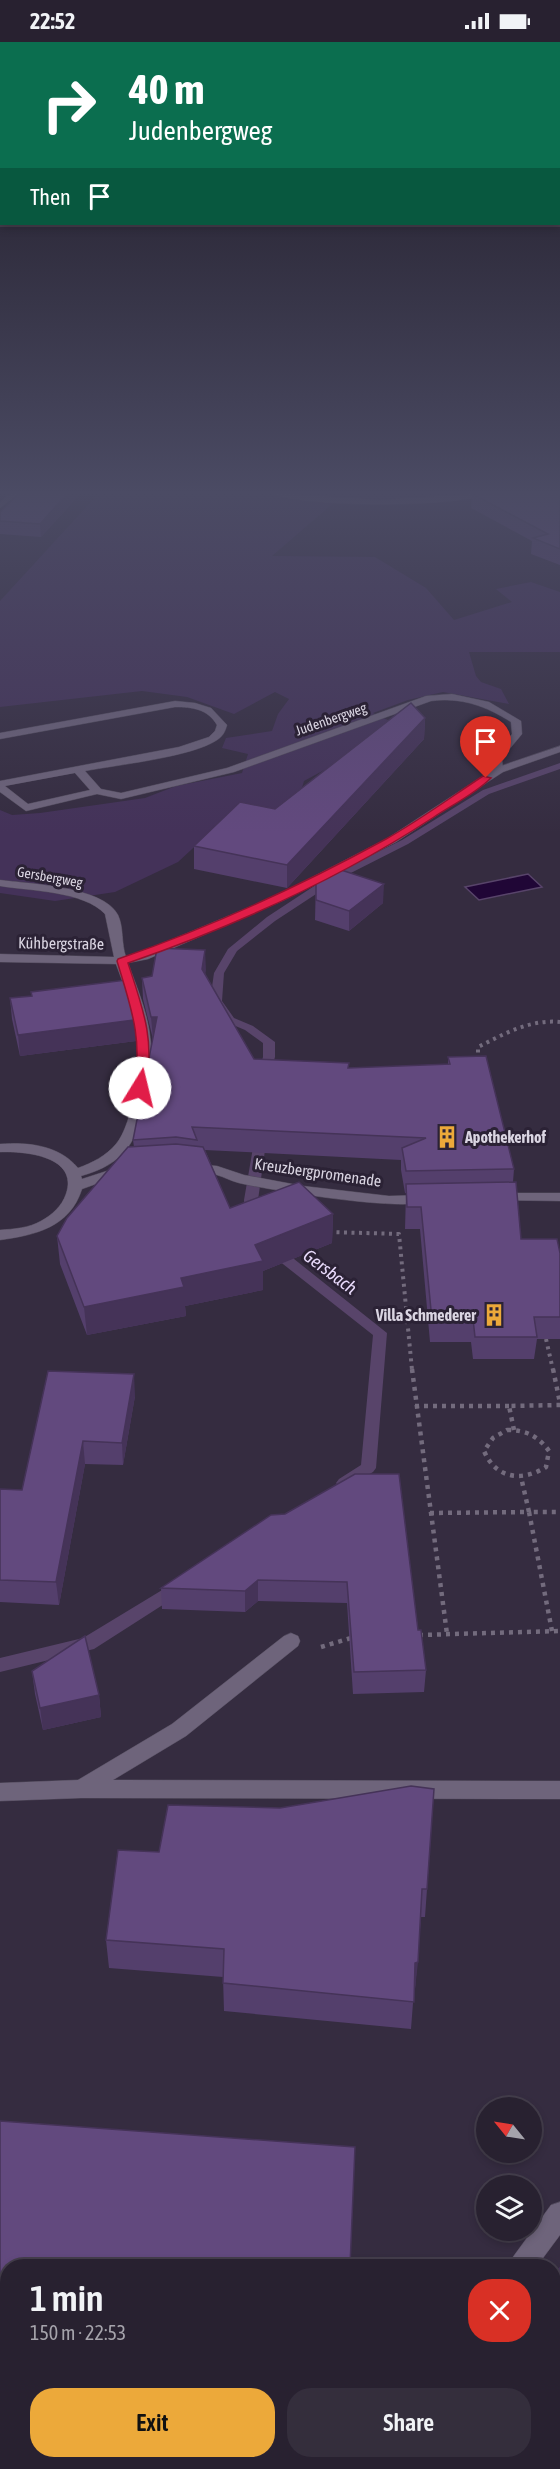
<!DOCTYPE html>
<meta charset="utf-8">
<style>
:root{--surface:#282130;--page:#342e3c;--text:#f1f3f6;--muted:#a5a3ab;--line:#443e4c;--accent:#eca93a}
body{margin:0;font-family:"Asap Condensed",sans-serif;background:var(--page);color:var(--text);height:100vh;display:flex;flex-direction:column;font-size:22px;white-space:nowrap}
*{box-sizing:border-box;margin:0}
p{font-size:20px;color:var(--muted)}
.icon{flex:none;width:33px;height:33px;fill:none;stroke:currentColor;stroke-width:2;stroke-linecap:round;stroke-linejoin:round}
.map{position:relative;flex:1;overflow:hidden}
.details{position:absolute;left:0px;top:2217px;width:561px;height:210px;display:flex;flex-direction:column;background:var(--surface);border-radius:24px 24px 0 0;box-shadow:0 3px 9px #0003,0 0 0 2px var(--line)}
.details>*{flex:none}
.banner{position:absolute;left:0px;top:0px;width:561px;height:183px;box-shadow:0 3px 9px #0003,0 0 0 2px var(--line);background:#0b6e4f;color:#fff;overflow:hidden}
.needle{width:39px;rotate:300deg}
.controls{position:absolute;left:476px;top:2055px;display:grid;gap:12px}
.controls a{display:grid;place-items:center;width:66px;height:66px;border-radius:50%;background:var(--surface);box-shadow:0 3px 9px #0003,0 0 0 2px var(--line);font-size:30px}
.pin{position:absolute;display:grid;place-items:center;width:51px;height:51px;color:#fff;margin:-62px -26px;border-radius:50% 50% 50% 0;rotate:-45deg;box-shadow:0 0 6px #0007}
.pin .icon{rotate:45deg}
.me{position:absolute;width:66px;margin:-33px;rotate:9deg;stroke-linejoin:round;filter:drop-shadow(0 0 4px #0008)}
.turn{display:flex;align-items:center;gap:21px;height:126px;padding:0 30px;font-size:27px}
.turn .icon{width:78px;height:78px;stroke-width:2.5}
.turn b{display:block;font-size:42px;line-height:51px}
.then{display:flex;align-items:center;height:57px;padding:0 30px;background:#0003;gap:12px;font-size:22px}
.round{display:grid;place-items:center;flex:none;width:63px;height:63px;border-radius:24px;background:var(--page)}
.head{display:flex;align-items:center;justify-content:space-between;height:102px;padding:0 30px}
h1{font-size:36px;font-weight:600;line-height:45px}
.action{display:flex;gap:12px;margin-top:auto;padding:12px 30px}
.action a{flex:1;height:69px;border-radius:24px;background:var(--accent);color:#111;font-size:24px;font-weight:600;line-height:69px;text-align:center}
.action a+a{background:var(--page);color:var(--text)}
.status{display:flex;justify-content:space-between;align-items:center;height:42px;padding:0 30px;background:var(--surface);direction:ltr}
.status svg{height:16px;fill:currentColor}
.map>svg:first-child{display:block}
</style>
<div class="status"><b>22:52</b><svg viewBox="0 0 49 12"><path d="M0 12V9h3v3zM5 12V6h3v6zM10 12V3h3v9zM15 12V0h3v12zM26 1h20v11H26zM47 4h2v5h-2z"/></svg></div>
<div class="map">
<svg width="560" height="2427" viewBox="0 0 560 2427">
<rect width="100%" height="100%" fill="#352c40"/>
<path fill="#443259" d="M99,451H471L424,457H338L272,514L375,515L426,546L454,578L512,560L496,547L531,540L560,550V610H469L476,634L481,640L501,647L509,662L443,650L408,658L373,671L392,680L372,702L304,739L298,759L204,796L178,820L115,850L55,859L0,851V768L12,773L40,771L145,756L176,744L242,731L248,712L222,706L226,696L272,689L278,672L289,657L275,650L234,672L187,655L142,649L0,665V559Z"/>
<path fill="#200636" stroke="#58446a" stroke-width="1.5" d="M528,832L542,845L479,858L465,845Z"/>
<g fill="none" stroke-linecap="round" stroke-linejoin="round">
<g fill="#58446a" fill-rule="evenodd">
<path d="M560,721V727L489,752L408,802L339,837L275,879L237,909L224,931L222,959L234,976L253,984L275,1000V1015L269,1035L267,1038H259L257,1035L263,1015V1001L245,988L226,980L210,959L214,931L228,907L267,875L331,833L402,798L483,748Z"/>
<path d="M261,1090L267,1094L258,1158L259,1176L252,1180L245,1176L244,1158L255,1094Z"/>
<path d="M274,1204L279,1205L387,1291L376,1426L373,1430L344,1447L339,1445L336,1441L339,1437L361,1423L373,1293L269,1211L267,1208Z"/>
<path d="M177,1539L183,1540L185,1545L183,1550L94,1607L0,1630V1616L83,1596Z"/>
</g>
<g stroke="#514a5b" stroke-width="1">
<g id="service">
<path d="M452,652L489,660L521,679L522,692L502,716L503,730H495L492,716L512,692L511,680C486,664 461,655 431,659L234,730L121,757L97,752L26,769L0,750V739L179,705L209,695L215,689L217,683C208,667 192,665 175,665L0,697V691L175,659L195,661L211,666L227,683C225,690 223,694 217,698C192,715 116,723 85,729L101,747L121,751L227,726L426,654ZM75,731L90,748L28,762L5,744Z"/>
<path d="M291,1591L298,1594L300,1599L298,1604L186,1694L113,1738L560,1739V1757L81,1756L0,1759V1741L78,1738L172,1682L284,1594Z"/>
</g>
</g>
<g stroke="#514a5b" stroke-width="1">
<g id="minor">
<path d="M11,451H19L0,466V460Z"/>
<path d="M271,451L380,458L490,451C460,466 301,466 271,451Z"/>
<path d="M560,704V710L503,730L396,800L284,858L148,917L128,921C136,943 145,964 149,987C153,1010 151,1032 146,1055C137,1099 127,1121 81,1134L82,1137L119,1125L126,1129L124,1132L82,1147C70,1185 36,1193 0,1198V1188C14,1187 29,1186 41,1179C52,1173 62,1164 66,1152C79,1114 25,1109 0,1110V1102C28,1100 59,1103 78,1126C92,1121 106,1114 116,1102C134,1081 141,1016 137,989C133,966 124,944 116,922L0,920V912L114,915L105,872C84,849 30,849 0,844V838C29,842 103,844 118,873C124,886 121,901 126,915L140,911L276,854L388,796L495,726Z"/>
<path d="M194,1122L217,1124L244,1133L303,1144L389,1154L424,1153L431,1157C417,1173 264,1147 239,1141C231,1139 224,1135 217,1133C208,1130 198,1131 189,1129L187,1126L189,1123Z"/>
<path d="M499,1151H560V1159L494,1158L492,1155L494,1152Z"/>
<path d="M560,2160V2193L537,2224H510L513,2215L551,2163Z"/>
<path d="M421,2420H447L445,2427H417Z"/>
</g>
</g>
<g stroke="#736b7d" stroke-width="4" stroke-dasharray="3 4.5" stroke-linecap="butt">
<path d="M478,1018V1005C504,992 530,977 560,980"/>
<path d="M329,1190L399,1192L412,1328"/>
<path d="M546,1297L553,1328"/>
</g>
<g stroke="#736b7d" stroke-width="4.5" stroke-dasharray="4 5" stroke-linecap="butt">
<path d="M412,1327L447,1592"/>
<path d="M553,1327L560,1361"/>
<path d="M415,1364H509"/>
<path d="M507,1388C526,1388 538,1394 549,1409L546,1425C522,1440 496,1437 484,1409L493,1396Z"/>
<path d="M514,1388L509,1364L560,1363"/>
<path d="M430,1471L529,1470L521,1435"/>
<path d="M552,1589L529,1470H560"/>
<path d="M419,1593L560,1589"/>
<path d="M321,1605L351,1596"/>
</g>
<use href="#service" fill="#6e647b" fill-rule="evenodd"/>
<use href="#minor" fill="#6e647b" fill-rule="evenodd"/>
</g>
<g fill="#543f6c">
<path d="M20,451H81L41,495L0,492V470Z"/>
<path d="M560,451V523L531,512L532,499L471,466L472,452Z"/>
<path d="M425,676L424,697L287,846L194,827V804L275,767Z"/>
<path d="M316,837L383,861L349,889L315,878Z"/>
<path d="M205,908V932L254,1017L349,1026L448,1022V1015L514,1127L513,1140L521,1197L560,1211V1297H537L534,1317H473L471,1300H430L420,1187H405L406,1151H405L401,1128V1118L205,1108L230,1166L333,1172L332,1201L263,1229V1248L185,1264L186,1274L87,1293L60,1222L57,1194L134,1105L133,1098L153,997L143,957L142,936L152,934Z"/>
<path d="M31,950L136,999L20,1014L12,977L10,956L31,954Z"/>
<path d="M135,1354L123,1423L85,1422L59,1563L0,1560V1447L22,1448Z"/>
<path d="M271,1473L418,1588L426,1628L424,1650L353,1652L347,1561L258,1559L245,1570L162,1567L161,1546Z"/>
<path d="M32,1629L99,1653L101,1675L43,1688L35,1652Z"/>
<path d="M280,1766L427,1847L425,1875H421L415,1947L414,1948L411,1987L224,1969L223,1935L109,1926L106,1898L159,1810Z"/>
<path d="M0,2079L8,2224V2322L0,2321Z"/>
<path d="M560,2226V2297L554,2287V2230Z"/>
</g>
<g fill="#453358">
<path d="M68,451H81L41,495L40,482Z"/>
<path d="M425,676L424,697L287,846V823Z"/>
<path d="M384,842L383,861L349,889V869Z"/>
<path d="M205,908L206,928L203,948L202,927Z"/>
<path d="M151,975H157L153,997Z"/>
<path d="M134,978L136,999L20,1014L18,993Z"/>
<path d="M333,1172L332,1201L263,1229V1248L185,1264L186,1274L87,1293L84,1265L181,1236L255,1203Z"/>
<path d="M134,1332L135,1354L123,1423L122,1401Z"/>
<path d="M83,1399L85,1422L59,1563L56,1540Z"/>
<path d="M258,1538V1559L245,1570V1549Z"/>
<path d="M99,1653L101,1675L43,1688L40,1666Z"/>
<path d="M418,1920L415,1947L412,1948L415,1921Z"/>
</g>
<g fill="#62497e" stroke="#453358" stroke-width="1.5">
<path d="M20,451H68L40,482L0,479V470Z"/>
<path d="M560,451V507L533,496L548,492L472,452Z"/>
<path d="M411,661L425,676L287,823L194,804L240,760L275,767Z"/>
<path d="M332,825L384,842L349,869L316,858V837Z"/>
<path d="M157,906L205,908L202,927L254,1017L349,1021L348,1026L450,1022L448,1015L486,1014L514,1127L406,1129L402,1106L426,1096L192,1085L197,1098L176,1095L133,1098L157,975H151L142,936L152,934Z"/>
<path d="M126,938L134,978L18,993L10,956L32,954L31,950Z"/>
<path d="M176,1102L203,1105L230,1166L299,1140L333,1172L255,1203L263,1219L181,1236L184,1245L84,1265L57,1194L67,1176L128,1105Z"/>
<path d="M516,1140L521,1197H557L560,1211V1275H534L537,1295H475L473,1277L432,1278L421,1165H407L406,1142Z"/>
<path d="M48,1329L134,1332L122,1401L83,1399L56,1540L0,1538V1447L22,1448Z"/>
<path d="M355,1432H399L418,1588H421L426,1628L354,1630L347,1540L258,1538L245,1549L161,1546L271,1473L285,1472Z"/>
<path d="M85,1594L99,1653L40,1666L32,1629Z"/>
<path d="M411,1744L434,1747L427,1847H422L418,1920L415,1921L414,1960L223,1941L224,1907L106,1898L118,1808L159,1810L168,1763L280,1766Z"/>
<path d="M0,2079L355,2105L350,2224H8V2296H0Z"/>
<path d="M560,2226V2263L554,2253V2230Z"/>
</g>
<linearGradient id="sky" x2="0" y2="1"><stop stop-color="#1d1823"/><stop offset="0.57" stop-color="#4b4b64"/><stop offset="1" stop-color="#4b4b64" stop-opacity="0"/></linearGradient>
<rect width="560" height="791" fill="url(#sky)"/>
<path fill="#e11d48" stroke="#92132f" stroke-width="1.5" d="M483,734L491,736C475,752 452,763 434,775C339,837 235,884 128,921C143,967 155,997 146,1046L144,1048H136L134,1046C143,996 131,966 117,919L118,917C211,885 300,844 386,797C420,778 451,755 483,734Z"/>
<defs>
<g id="building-bare" transform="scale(1.8)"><path d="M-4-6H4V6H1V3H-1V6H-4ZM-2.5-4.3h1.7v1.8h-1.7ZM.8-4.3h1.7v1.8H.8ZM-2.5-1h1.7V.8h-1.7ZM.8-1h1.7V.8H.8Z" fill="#eca93a" stroke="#2b2235" stroke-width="2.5" paint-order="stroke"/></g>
</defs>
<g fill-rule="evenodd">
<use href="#building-bare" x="447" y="1095"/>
<use href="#building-bare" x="494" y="1273"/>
</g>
<g text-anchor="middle" stroke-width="6" stroke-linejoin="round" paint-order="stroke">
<g font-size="14" fill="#dad5e2" stroke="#2b2235">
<text transform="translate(331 677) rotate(-19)" y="5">Judenbergweg</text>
<text transform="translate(50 835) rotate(10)" y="5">Gersbergweg</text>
</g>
<g font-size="16" fill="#dad5e2" stroke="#2b2235">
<text transform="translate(61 901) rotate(1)" y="6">Kühbergstraße</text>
<text transform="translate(318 1130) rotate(8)" y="6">Kreuzbergpromenade</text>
</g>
<g font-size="16" font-weight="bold" fill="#dad5e2" stroke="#2b2235" text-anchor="start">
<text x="465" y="1101">Apothekerhof</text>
<text x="476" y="1279" text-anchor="end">Villa Schmederer</text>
</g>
<g font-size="18" font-style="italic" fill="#e9dbfc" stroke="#2b2235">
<text transform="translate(330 1230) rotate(37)" y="6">Gersbach</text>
</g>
</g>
</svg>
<div class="controls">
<a><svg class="needle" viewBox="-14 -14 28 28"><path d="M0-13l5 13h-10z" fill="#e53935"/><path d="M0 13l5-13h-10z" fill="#a5a3ab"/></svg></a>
<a><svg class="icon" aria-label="layers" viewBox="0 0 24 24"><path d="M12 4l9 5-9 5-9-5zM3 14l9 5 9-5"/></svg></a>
</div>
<div class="pin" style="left:486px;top:736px;background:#d93025"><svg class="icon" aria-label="arrive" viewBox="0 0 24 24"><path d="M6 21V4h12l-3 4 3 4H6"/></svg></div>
<svg class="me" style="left:140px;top:1046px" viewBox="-20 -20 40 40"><circle r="19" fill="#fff"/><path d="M0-13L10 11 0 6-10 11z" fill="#e11d48"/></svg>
<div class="banner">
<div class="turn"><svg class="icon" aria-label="right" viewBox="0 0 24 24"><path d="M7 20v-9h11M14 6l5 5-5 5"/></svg><div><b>40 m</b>Judenbergweg</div></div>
<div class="then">Then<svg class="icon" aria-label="arrive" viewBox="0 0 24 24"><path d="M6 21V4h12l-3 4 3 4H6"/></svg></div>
</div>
<section class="details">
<div class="head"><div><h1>1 min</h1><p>150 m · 22:53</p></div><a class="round" style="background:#d93025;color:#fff"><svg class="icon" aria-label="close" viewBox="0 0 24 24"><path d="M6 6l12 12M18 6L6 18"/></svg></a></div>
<div class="action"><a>Exit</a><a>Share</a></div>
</section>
</div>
